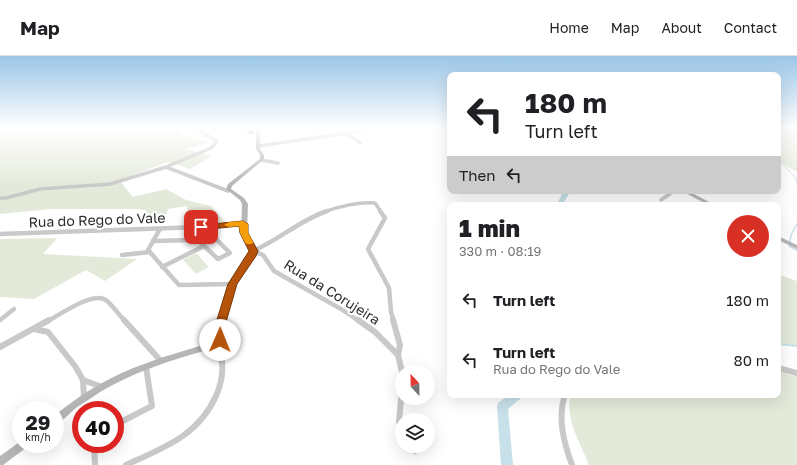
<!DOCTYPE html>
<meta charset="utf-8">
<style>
:root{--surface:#fff;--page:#f6f6f6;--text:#202124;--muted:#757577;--line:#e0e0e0}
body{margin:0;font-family:"Golos Text",sans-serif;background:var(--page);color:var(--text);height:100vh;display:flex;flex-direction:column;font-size:15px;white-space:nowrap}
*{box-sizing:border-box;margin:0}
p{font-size:13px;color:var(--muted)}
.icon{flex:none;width:22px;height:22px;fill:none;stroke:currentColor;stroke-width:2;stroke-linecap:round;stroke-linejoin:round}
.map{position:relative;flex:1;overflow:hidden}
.panel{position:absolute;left:447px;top:146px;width:334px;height:196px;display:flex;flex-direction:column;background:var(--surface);border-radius:8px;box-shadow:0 4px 16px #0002}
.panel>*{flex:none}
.guide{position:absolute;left:447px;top:16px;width:334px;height:122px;border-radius:8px;box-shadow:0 4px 16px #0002;background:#fff;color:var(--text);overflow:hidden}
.needle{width:26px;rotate:338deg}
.buttons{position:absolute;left:395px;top:309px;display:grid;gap:8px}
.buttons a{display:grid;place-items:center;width:40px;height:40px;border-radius:50%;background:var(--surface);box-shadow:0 4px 16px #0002;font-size:20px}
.speed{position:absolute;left:12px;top:345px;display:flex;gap:8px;font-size:20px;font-weight:700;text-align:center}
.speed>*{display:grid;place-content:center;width:52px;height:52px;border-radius:50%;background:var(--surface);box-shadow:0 4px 16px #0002;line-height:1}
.speed small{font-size:10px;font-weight:400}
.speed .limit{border:6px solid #d22;background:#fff;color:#111}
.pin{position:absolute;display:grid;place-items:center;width:34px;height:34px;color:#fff;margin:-17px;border-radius:8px;box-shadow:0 2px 6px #0006}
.me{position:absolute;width:44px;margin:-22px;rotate:1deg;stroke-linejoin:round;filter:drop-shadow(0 0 3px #0008)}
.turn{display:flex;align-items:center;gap:14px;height:84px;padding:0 12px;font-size:18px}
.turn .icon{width:52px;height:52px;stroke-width:2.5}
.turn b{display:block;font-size:28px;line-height:34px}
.then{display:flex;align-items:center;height:38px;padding:0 12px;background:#0003;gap:8px;font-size:15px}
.round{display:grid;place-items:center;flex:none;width:42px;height:42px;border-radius:21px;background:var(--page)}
.overview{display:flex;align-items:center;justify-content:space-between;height:68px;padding:0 12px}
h1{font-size:24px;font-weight:800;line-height:30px}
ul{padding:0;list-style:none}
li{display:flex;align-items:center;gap:12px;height:60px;padding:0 12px}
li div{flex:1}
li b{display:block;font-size:15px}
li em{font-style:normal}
header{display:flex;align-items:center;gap:24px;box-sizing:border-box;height:56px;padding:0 20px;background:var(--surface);border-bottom:1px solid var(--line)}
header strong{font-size:19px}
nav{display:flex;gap:22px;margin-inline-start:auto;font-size:14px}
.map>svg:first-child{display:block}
</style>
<header>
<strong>Map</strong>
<nav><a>Home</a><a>Map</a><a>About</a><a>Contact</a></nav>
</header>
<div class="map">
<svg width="797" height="409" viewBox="0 0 797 409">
<rect width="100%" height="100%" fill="#fff"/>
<g fill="#e4eada">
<path d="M0,72H181L178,74L185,81L210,86L187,93L212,100L190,113L168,106L119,124L133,141L166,133L186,144L211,150L225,166H189L187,150L168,153L163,167H144L146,154L135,153H52L0,158Z"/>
<path d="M778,72H797V116L778,105Z"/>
<path d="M57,182L43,198L137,203L105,225L86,214L34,243L0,241V183Z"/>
<path d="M196,197L209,211L196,218L183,204Z"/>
<path d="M778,218L797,225V289L778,288Z"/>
<path d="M778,314L789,319L797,320V409H589C581,388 564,362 571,339H778Z"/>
</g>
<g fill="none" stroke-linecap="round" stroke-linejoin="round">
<path stroke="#c7e0e9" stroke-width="1" d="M778,103L795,121L797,127"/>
<g stroke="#c7e0e9" stroke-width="1.5">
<path d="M790,186L791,179L797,168"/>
<path d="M789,190L797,194"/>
</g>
<path stroke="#c7e0e9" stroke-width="2" d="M778,288L797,290"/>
<g fill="#c7e0e9" fill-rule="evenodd">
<path d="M439,72H450V76L439,73Z"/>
<path d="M558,135H566L569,138L562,149H556L562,139Z"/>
<path d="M509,339H522L521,342L508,353L513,409H501L497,351L498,347Z"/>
</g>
<g stroke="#c9c9c9" stroke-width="3.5">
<path d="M312,72L314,74L332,72"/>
<path d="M346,79L353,81L360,87"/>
<path d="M258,90L342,78L368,72"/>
<path d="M261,104L278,107"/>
<path d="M166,111L211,92L217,85L195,72"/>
<path d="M0,142H6L40,133L110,128L166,111L228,135"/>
<path d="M661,144L674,135"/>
<path d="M324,156C341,150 357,146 375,147L381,156"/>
</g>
<g stroke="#c9c9c9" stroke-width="4.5">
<path d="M380,155L385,162L368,193L389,232L391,256L394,265"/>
<path d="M160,173L148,194L179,229L233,228"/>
<path d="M0,178L201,171L243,168"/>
<path d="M215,182L230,197L218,203L200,186L192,184Z"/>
<path d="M153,185L192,184"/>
<path d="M253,195C279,184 300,164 327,155"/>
<path d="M253,195L263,199L274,215L341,253L359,265"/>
<path d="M122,199L150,196"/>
<path d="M162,211L204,190"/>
<path d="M0,264L14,253"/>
<path d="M48,265C61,258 93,235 106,244C113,250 119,259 125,265"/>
</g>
<g stroke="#c9c9c9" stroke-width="6">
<path d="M124,264L160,304"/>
<path d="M358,264L375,276L398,299"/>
<path d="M393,264L400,289L398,299L402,316"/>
<path d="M34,273L48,276L75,310L83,324L84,342"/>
<path d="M0,291L49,264"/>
<path d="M778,312L797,317"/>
<path d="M83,324L102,331"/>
<path d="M402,334L399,365L402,377"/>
<path d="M565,339C557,362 564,387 572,409"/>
<path d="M115,369L152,350L146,311"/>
<path d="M94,388L95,409"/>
<path d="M412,390L415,395"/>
<path d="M126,409C163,392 198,380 216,340C223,324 225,309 219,292"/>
</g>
<g fill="#b6b6b6" fill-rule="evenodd">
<path d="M256,72H260V93L264,99V103L232,130L231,133L244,142L248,148L247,177L256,192V197L236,228L220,282L224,284L225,286C221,298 216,300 204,296V295C168,305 132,317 100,336C93,341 85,346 77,351C70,357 63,365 55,368V359C68,349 81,339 95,331C128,311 166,300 203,289L204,285L213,281L230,228L250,197V192L241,177L242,148L240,144L226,133L228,128L260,103V99L256,93ZM216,286L217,287L216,290L214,292L210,291V289Z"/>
<path d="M682,135H688L715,149H708Z"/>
<path d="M778,180L797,189V193L778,184Z"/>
<path d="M21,385V388H28L27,391L3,409H0V400Z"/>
</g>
</g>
<path fill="#898989" d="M246,72H255L254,78H249L248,76H247Z"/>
<linearGradient id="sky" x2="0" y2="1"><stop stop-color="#9bc6e8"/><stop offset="0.55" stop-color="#fff"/><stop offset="1" stop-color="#fff" stop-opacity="0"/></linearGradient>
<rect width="797" height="130" fill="url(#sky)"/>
<path fill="#b45309" stroke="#753606" d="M243,165L248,168V177L258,195L256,200L237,228L222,280L226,284L224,287L220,289L212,286L211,283L228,228L249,195L240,177L239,170L201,174L197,171L201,169Z"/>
<path fill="#f59e0b" d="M243,165L248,168V177L253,186L252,188H246L240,177L239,170L229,171L224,169L229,166Z"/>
<g text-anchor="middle" stroke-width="4" stroke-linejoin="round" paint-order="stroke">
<g font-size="14" fill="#2c2c2c" stroke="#fff">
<text transform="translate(97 164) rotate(-2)" y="5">Rua do Rego do Vale</text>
<text transform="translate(332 236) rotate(32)" y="5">Rua da Corujeira</text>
</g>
</g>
</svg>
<div class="buttons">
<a><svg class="needle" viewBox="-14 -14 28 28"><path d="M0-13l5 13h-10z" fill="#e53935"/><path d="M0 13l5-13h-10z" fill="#757577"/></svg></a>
<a><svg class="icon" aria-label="layers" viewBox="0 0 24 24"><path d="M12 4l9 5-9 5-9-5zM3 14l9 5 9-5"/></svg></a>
</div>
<div class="speed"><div>29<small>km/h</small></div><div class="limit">40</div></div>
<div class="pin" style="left:201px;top:171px;background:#d93025"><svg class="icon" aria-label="arrive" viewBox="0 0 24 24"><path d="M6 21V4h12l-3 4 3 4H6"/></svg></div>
<svg class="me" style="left:220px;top:284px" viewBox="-20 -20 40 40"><circle r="19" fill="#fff"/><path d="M0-13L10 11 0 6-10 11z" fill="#b45309"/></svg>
<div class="guide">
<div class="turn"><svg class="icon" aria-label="left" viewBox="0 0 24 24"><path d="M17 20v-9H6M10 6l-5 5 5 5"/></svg><div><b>180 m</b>Turn left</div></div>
<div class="then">Then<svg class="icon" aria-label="left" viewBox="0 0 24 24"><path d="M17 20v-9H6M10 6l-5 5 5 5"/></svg></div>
</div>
<section class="panel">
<div class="overview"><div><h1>1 min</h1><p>330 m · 08:19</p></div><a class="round" style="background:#d93025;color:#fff"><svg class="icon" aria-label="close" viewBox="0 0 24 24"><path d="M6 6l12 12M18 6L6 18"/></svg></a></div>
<ul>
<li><svg class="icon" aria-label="left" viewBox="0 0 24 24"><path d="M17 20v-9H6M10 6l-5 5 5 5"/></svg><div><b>Turn left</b></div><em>180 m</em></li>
<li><svg class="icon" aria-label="left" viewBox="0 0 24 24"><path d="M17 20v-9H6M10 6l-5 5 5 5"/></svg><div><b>Turn left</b><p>Rua do Rego do Vale</p></div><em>80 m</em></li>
</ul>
</section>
</div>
